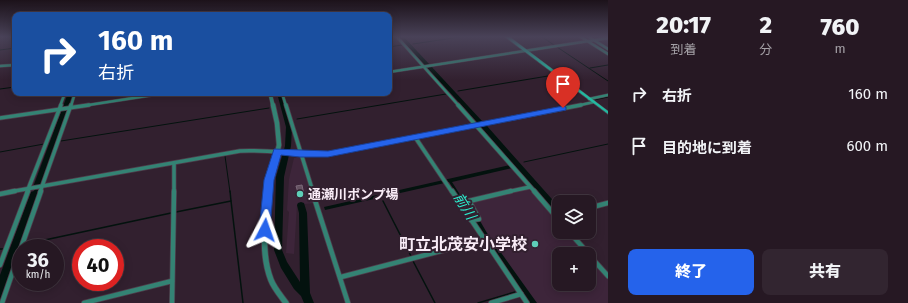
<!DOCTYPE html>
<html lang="ja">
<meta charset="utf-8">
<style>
:root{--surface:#261823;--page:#322530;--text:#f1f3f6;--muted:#a4a0a6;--line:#423741;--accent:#2563eb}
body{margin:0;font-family:"Fira Sans","Noto Sans JP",sans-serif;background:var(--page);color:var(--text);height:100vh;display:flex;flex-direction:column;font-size:15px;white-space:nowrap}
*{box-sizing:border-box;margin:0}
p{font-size:13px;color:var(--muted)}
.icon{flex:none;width:22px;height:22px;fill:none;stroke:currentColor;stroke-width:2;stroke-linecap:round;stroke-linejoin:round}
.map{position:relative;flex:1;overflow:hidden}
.panel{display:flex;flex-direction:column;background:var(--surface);width:300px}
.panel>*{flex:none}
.top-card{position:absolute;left:12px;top:12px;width:380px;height:84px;border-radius:8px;box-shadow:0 2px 10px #0003,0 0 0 1px var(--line);background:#1a4fa0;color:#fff;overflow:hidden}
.tools{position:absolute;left:552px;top:195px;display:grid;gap:8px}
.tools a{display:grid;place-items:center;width:44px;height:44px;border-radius:8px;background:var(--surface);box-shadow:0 2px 10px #0003,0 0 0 1px var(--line);font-size:20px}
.speed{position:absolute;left:12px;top:239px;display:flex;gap:8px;font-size:20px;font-weight:700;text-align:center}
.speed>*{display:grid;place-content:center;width:52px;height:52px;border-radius:50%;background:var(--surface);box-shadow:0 2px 10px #0003,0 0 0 1px var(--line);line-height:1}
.speed small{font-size:10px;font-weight:400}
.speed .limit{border:6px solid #d22;background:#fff;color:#111}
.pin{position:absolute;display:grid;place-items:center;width:34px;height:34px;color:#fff;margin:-41px -17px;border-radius:50% 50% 50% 0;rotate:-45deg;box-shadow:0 0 4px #0007}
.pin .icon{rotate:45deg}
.me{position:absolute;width:44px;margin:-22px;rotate:4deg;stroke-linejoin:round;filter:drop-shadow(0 0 3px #0008)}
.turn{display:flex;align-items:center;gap:14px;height:84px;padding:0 20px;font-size:18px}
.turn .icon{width:52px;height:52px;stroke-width:2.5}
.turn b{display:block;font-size:28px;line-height:34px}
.eta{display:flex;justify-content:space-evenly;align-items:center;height:68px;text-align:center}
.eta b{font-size:24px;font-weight:800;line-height:28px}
.primary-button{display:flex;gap:8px;margin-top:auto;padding:8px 20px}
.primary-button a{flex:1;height:46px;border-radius:8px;background:var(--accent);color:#fff;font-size:16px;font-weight:800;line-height:46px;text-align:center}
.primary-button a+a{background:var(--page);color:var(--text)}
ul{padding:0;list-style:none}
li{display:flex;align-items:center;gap:12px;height:52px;padding:0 20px}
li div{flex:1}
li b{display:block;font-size:15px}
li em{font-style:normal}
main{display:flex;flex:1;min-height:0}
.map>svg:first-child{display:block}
</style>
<main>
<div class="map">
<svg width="608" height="303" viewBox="0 0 608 303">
<rect width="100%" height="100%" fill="#32202f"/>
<g fill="#3d253a">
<path d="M298,157L300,158L314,203L297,205L294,254L286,253L289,212L287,210L289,179L294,158Z"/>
<path d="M528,188L559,222V232H568L587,254H559V284H589V257L608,279V303H534L486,235L478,222L481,221L470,202Z"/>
</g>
<g fill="#03120e">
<path d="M399,37H404L482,121L481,122L487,126L559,207V212L556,213L481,127L483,126L477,122Z"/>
<path d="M68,93H73L41,185L37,186L36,190H39L0,301V275L31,192L34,191L36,186L33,187Z"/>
<path d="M510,165L512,168L452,182L474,217H472L449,182L325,210L324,207Z"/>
</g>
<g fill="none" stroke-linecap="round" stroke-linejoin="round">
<g stroke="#03120e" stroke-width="1">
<path d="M542,37L554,45"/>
<path d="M413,44L460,37"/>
<path d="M389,47L402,45"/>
<path d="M557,47L608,81"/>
<path d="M0,50L15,48"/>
<path d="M590,68L608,65"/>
<path d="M0,89L15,87"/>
<path d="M458,91L554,75"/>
<path d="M594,100L608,97"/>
<path d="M297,119L446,94"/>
<path d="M61,141L269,108"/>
<path d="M0,152L44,144"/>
<path d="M225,156L230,192"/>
<path d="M524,162L608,144"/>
</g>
<g stroke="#03120e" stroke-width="1.5">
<path d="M230,191L231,201"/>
<path d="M383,201L411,256"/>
<path d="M176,212L231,201L243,303"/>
<path d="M26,244L171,213"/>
<path d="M0,249H4"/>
<path d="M413,261L435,303"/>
<path d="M478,303L515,292"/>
</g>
<g fill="#03120e" fill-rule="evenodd">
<path d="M277,93H283L292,127L291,146L284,177L282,250L287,262L300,282L299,213L297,205L298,203L301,202L304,203L307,213L310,293L314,303H304L301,296L294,289L281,268L274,250L276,177L285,146L286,127Z"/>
<path d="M469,206L472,207L487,233L537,303H526L481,239L465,209L466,207Z"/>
</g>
<g stroke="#4e3d4b" stroke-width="3.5">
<g id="minor-far2">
<path d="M397,37L459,106"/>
<path d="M581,37L608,54"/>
<path d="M589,37L608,49"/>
<path d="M0,66L15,65"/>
<path d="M389,72L608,38"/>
<path d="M282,93L286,106"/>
<path d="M589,99L608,95"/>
<path d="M60,106L65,93"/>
<path d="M71,106L75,93"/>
<path d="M82,106L166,93"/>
<path d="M576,106L594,102"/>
</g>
</g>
<g stroke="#4e3d4b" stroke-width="5">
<g id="minor-far1">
<path d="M286,105L313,192"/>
<path d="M458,105L535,192"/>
<path d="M0,118L89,105"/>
<path d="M415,137L452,192"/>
<path d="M9,192L240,151C269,149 298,156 327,154L581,105"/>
<path d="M27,192L61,105"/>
<path d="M40,192L71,105"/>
<path d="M174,192V163"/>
<path d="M507,192L530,187"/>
</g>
</g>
<g stroke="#4e3d4b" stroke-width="6">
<g id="minor">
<path d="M312,191L348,303"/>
<path d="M452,191L527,303"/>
<path d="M534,191L559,220"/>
<path d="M0,194L15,191"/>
<path d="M589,208L608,203"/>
<path d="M471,220L479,219L469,201L511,191"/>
<path d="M569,232L589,254"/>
<path d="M21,248L41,191"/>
<path d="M589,255L608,276"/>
<path d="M0,265L28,191"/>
<path d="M341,277L483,240"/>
<path d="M2,303L21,248"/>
<path d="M84,303L172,281"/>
<path d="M172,303L174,191"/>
<path d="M491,303L521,294"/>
</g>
</g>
<g stroke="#4e3d4b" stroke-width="4.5">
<path id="tertiary-far2" d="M270,93L273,106"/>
</g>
<g stroke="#4e3d4b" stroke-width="6">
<path id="tertiary-far1" d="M268,192L279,145L277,123L273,105"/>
</g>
<g stroke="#4e3d4b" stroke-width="7">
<path id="tertiary" d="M268,191C266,221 260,252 271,280C274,288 281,296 286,303"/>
</g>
<g stroke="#4e3d4b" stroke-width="1">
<path id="secondary" d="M505,37H510L608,111V114Z"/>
</g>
<use href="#minor-far2" stroke="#348374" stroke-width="2.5"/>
<use href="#minor-far1" stroke="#348374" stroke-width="3.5"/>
<use href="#minor" stroke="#348374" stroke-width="4.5"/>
<use href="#tertiary-far2" stroke="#348374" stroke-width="3.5"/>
<use href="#tertiary-far1" stroke="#348374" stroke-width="4.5"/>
<use href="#tertiary" stroke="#348374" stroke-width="5.5"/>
<use href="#secondary" fill="#24b79f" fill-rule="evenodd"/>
</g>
<path fill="#3f2b3c" d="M304,195V198L299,199V196Z"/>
<path fill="#655262" stroke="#7c6a7a" d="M302,185L304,195L299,196L296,186Z"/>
<linearGradient id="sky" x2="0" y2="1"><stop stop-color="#1c121a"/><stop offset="0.46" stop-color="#494258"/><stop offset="1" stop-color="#494258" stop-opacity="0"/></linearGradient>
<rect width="608" height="80" fill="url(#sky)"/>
<path fill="#2563eb" stroke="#184099" d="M563,106L566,107V110L328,157H300L281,155L274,180L270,230L269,234L265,235L261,234L259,230L264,180L274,149L328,151Z"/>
<g fill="#5eceb8" stroke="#32202f" stroke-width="1.5">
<circle cx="300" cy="194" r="4"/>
<circle cx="535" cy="244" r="4"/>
</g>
<g text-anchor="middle" stroke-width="4" stroke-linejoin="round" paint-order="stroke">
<g font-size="13" font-weight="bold" fill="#f9ecf7" stroke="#32202f" text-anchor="start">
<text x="308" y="199">通瀬川ポンプ場</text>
</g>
<g font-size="14" font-style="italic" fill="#2bedce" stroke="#32202f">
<text transform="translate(465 206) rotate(58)" y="5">前川</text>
</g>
<g font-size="16" font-weight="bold" fill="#f9ecf7" stroke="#32202f" text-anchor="end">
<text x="527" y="250">町立北茂安小学校</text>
</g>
</g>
</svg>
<div class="tools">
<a><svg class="icon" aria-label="layers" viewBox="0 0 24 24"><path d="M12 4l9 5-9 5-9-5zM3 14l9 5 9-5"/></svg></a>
<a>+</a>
</div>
<div class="speed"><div>36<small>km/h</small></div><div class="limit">40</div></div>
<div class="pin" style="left:563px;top:108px;background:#d93025"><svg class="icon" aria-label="arrive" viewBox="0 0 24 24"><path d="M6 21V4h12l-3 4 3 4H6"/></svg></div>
<svg class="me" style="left:265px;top:230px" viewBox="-20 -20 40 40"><path d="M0-17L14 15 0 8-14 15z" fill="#2563eb" stroke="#fff" stroke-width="4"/></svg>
<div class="top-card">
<div class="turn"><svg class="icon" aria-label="right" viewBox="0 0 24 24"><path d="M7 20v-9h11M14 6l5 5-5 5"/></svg><div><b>160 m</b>右折</div></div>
</div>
</div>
<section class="panel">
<div class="eta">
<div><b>20:17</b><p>到着</p></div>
<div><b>2</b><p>分</p></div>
<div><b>760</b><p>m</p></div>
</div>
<ul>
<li><svg class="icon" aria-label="right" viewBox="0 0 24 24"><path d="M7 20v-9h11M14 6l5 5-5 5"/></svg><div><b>右折</b></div><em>160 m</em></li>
<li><svg class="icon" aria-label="arrive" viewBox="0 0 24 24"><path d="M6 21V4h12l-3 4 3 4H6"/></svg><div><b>目的地に到着</b></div><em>600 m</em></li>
</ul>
<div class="primary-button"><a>終了</a><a>共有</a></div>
</section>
</main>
